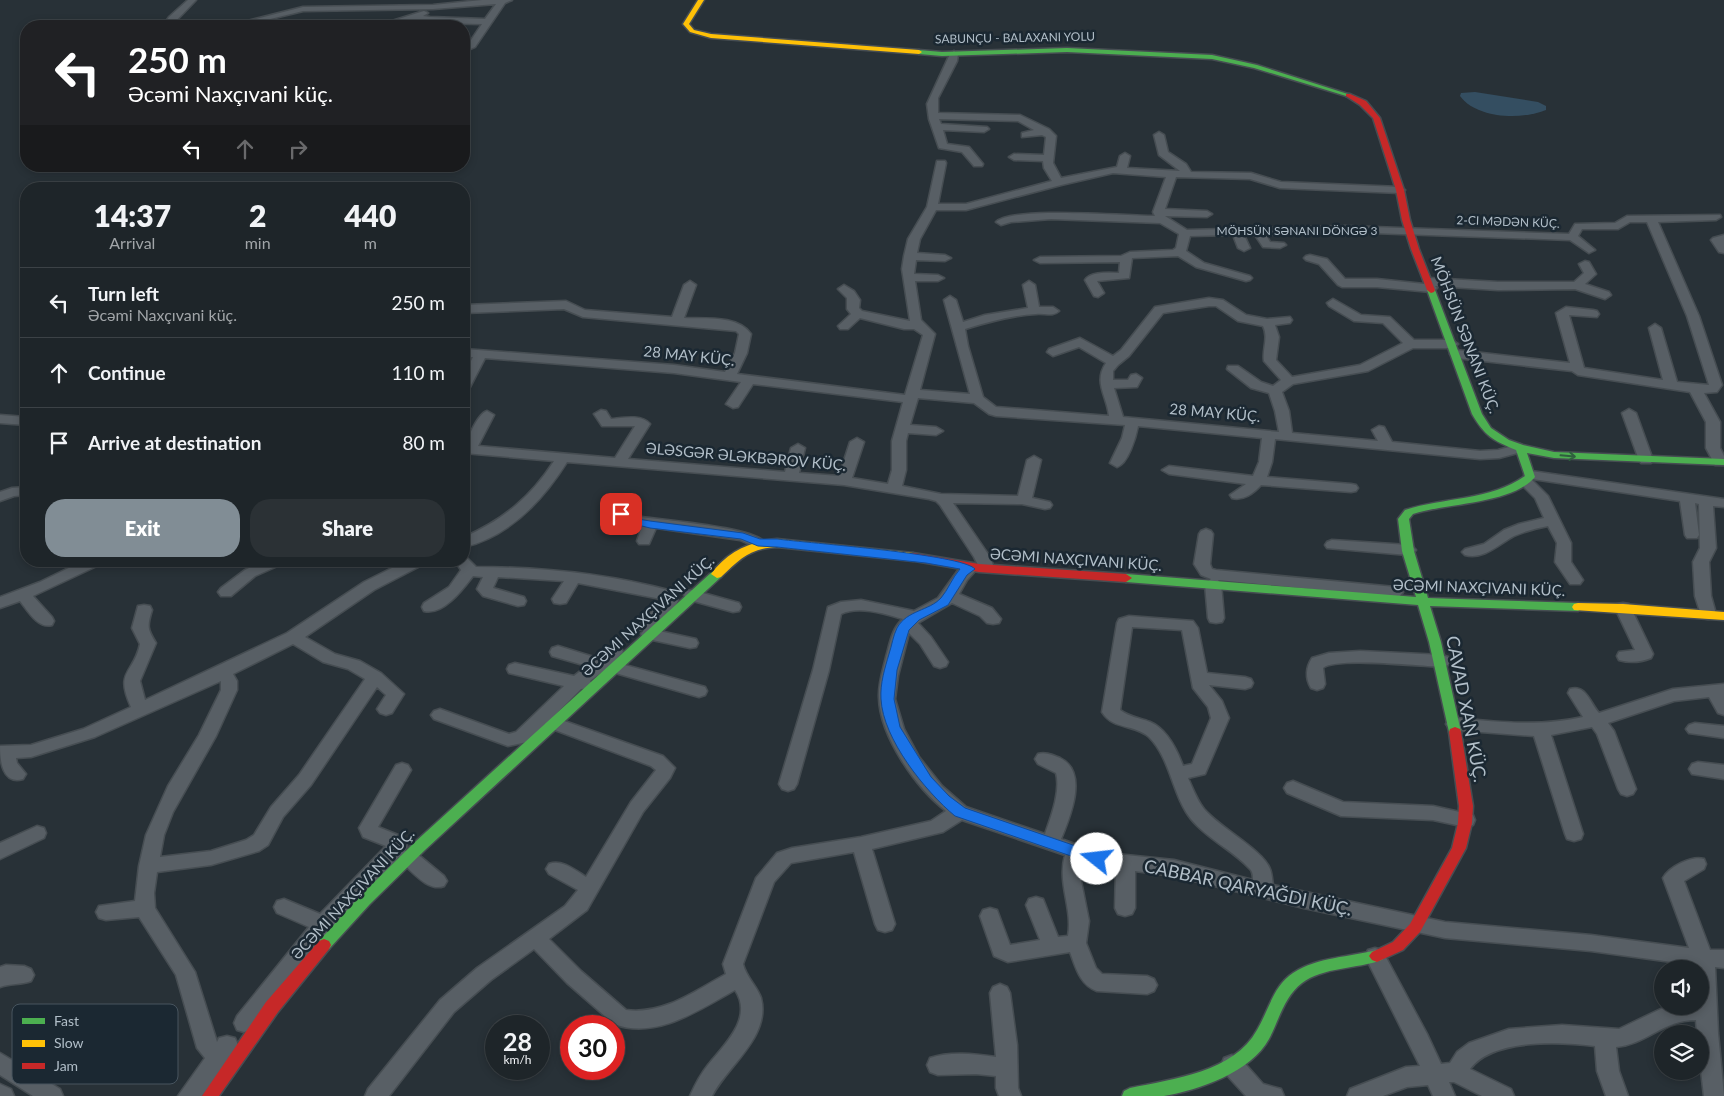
<!DOCTYPE html>
<meta charset="utf-8">
<style>
:root{--surface:#1e2529;--page:#2b3135;--text:#f1f3f6;--muted:#a1a5a8;--line:#3c4246;--accent:#818d95}
body{margin:0;font-family:Lato,sans-serif;background:var(--page);color:var(--text);height:100vh;display:flex;flex-direction:column;font-size:19px;white-space:nowrap}
*{box-sizing:border-box;margin:0}
p{font-size:16px;color:var(--muted)}
.icon{flex:none;width:28px;height:28px;fill:none;stroke:currentColor;stroke-width:2;stroke-linecap:round;stroke-linejoin:round}
.map{position:relative;flex:1;overflow:hidden}
.side{position:absolute;left:20px;top:182px;width:450px;height:385px;display:flex;flex-direction:column;background:var(--surface);border-radius:20px;box-shadow:0 2px 8px #0003,0 0 0 1px var(--line)}
.side>*{flex:none}
.top-card{position:absolute;left:20px;top:20px;width:450px;height:152px;border-radius:20px;box-shadow:0 2px 8px #0003,0 0 0 1px var(--line);background:#202124;color:#fff;overflow:hidden}
.controls{position:absolute;left:1654px;top:960px;display:grid;gap:10px}
.controls a{display:grid;place-items:center;width:55px;height:55px;border-radius:50%;background:var(--surface);box-shadow:0 2px 8px #0003,0 0 0 1px var(--line);font-size:25px}
.speed{position:absolute;left:485px;top:1015px;display:flex;gap:10px;font-size:25px;font-weight:700;text-align:center}
.speed>*{display:grid;place-content:center;width:65px;height:65px;border-radius:50%;background:var(--surface);box-shadow:0 2px 8px #0003,0 0 0 1px var(--line);line-height:1}
.speed small{font-size:12px;font-weight:400}
.speed .limit{border:8px solid #d22;background:#fff;color:#111}
.pin{position:absolute;display:grid;place-items:center;width:42px;height:42px;color:#fff;margin:-21px;border-radius:10px;box-shadow:0 2px 8px #0006}
.me{position:absolute;width:55px;margin:-28px;rotate:286deg;stroke-linejoin:round;filter:drop-shadow(0 0 4px #0008)}
.turn{display:flex;align-items:center;gap:18px;height:105px;padding:0 25px;font-size:22px}
.turn .icon{width:65px;height:65px;stroke-width:2.5}
.turn b{display:block;font-size:35px;line-height:42px}
.lanes{display:flex;align-items:center;height:48px;padding:0 25px;background:#0003;justify-content:center;gap:25px;direction:ltr}
.lanes .off{opacity:.35}
.eta{display:flex;justify-content:space-evenly;align-items:center;height:85px;text-align:center}
.eta b{font-size:30px;font-weight:800;line-height:35px}
.cta{display:flex;gap:10px;margin-top:auto;padding:10px 25px}
.cta a{flex:1;height:58px;border-radius:20px;background:var(--accent);color:#fff;font-size:20px;font-weight:800;line-height:58px;text-align:center}
.cta a+a{background:var(--page);color:var(--text)}
ul{padding:0;list-style:none}
li{display:flex;align-items:center;gap:15px;height:70px;padding:0 25px;border-top:1px solid var(--line)}
li div{flex:1}
li b{display:block;font-size:19px}
li em{font-style:normal}
.map>svg:first-child{display:block}
</style>
<div class="map">
<svg width="1724" height="1096" viewBox="0 0 1724 1096">
<rect width="100%" height="100%" fill="#283137"/>
<path fill="#344e61" d="M1475,92L1538,102L1546,106V110C1522,120 1477,119 1460,96L1461,93Z"/>
<g fill="none" stroke-linecap="round" stroke-linejoin="round">
<g stroke="#464d52" stroke-width="3">
<g id="street">
<path d="M188,0H196L171,26H163L169,17Z"/>
<path d="M482,0H512L505,3L475,47L464,52V46L469,43L482,24L430,23L413,19L388,26H376L424,11L428,13L423,16L430,17L485,19L496,4L433,9L303,11L242,26H228L303,7L433,5Z"/>
<path d="M954,51L958,54L957,61L938,98V113L1020,115L1049,129L1056,136L1053,163L1061,178L1117,167L1120,156L1125,153L1130,156L1127,168L1180,171L1159,155L1154,135L1159,132L1164,135L1168,152L1186,164L1191,172L1251,173L1281,182L1400,187L1405,190L1400,193L1280,188L1250,179L1176,177L1165,209L1207,211L1212,214L1207,217L1165,216L1187,230L1345,226L1569,234L1575,224L1615,223L1627,216L1720,215L1721,217L1716,220L1658,222L1699,316L1722,385L1717,392L1704,393L1720,422V448L1724,456V465H1715L1706,448V422L1690,392L1578,375L1572,371L1456,358L1450,354L1456,350L1570,363L1556,313L1566,307L1593,310L1597,311L1599,314L1597,317L1569,315L1584,368L1663,380L1649,328L1655,324L1661,328L1677,382L1709,385L1687,316L1647,222H1630L1618,229H1582L1578,236L1595,250L1589,253L1570,240L1345,232L1266,235L1270,242L1284,243L1286,245L1280,248L1263,247L1255,235H1244L1250,248L1244,251L1238,248L1233,235L1190,236L1186,251L1204,263L1250,276L1252,278L1250,280L1246,281L1196,267L1178,256L1132,258L1129,278L1097,281L1104,293L1098,297L1094,296L1085,280C1091,271 1109,273 1119,273L1120,262L1040,263L1034,260L1040,257L1121,256L1130,252L1173,250L1176,248L1179,234L1160,223L1051,219L1011,222L1001,225L996,222C1011,206 1128,216 1155,216L1153,212L1166,177L1113,173L1061,185L966,210H936L920,239L917,253L945,255L951,258L945,261L916,260L914,274L938,275L944,278L938,281H915L921,320L935,334L920,390L970,394L944,300L950,296L956,300L963,322L985,315L1028,308L1023,285L1029,281L1035,285L1039,307H1053L1059,311C1053,317 1044,313 1036,314C1013,315 988,322 965,329L968,346L983,397L996,407L1109,416C1107,396 1093,382 1106,363L1079,347L1053,356L1047,352L1049,349L1080,338L1113,356L1121,350L1155,307L1209,298L1223,300L1246,315L1267,319L1290,317L1292,320L1290,323L1275,325L1279,337L1276,360L1292,377L1360,365L1403,343L1383,323L1354,321L1329,306L1327,303L1333,299L1361,315L1390,317L1414,340H1452L1458,344L1452,348H1413L1368,371L1293,384L1282,392L1289,411L1292,433L1378,441L1372,430L1379,426L1384,427L1392,442L1480,451L1498,450L1520,444L1527,448L1525,451L1499,458L1480,459L1275,439L1272,462L1267,477L1351,484L1356,485L1358,488L1356,491L1351,492L1261,485C1254,493 1243,501 1232,498L1230,495L1246,484L1169,474L1162,470L1169,466L1253,476L1259,462L1262,438L1138,426C1136,437 1128,464 1117,467L1110,463L1122,438L1125,425L996,416L989,414L974,403L918,398L910,425L936,427L943,431L936,435L908,433L906,441V470L902,486L941,494L1018,496L1027,460L1034,456L1041,460L1032,498L1050,502L1052,505L1050,508L1045,509L1022,504L953,503L990,557L994,568L991,571H981L974,557L940,505L936,501L929,499L844,485L567,462C543,500 510,536 464,547V537C503,520 531,497 554,461L464,453C464,444 478,413 487,411L494,415L478,446L615,458L635,426H602L594,414L601,410L606,411L611,419C623,418 641,414 650,424L628,459L785,472L791,448L798,444L805,448L799,473L839,476L850,442L857,438L864,442L852,478L888,484L892,470V441L903,402L753,384L738,407L733,408L726,404L741,382L674,373L485,358L470,387L464,391V375L473,357H464V349L674,365L725,372L735,353L739,334L736,331L583,317L564,309L464,313V305L566,301L585,310L672,317L684,285L690,281L696,285L684,318C705,319 738,315 751,334L747,353L737,374L905,395L923,335L914,329H904L860,318L848,329H840L838,326L851,314L847,309V298L838,289L844,285L854,291L860,300L859,308L862,311L910,321L902,269L904,256L908,239L927,207L937,161H945L946,163L938,204H966L1052,181L1044,168L1043,161L1014,160L1009,157L1014,154L1044,155L1046,137L1042,135L1022,137V133L1034,130L1018,121L939,119L941,124L987,127L989,129L984,132L943,130L947,144L969,147L983,164L982,166H974L962,152L939,148L929,119L927,104L950,54ZM1209,306H1216L1238,321L1263,326C1269,338 1262,349 1264,361L1281,380L1273,386L1261,382L1238,366H1228L1227,369L1251,388L1269,393L1275,411L1279,432L1123,417L1114,388L1137,387L1142,378L1136,374L1131,375L1128,380H1113V371L1118,365L1129,356L1163,313Z"/>
<path d="M1724,235V253L1719,252L1711,240L1713,238Z"/>
<path d="M1310,255L1327,259L1345,279H1377L1424,284L1425,280L1429,278L1498,282H1574L1584,273L1579,264L1585,261L1589,262L1596,274L1585,284L1609,292L1611,295L1605,299L1575,289L1498,290L1435,286L1437,288L1435,290L1431,292L1377,287H1342L1338,285L1319,264L1306,260L1304,258L1306,256Z"/>
<path d="M1629,409L1636,413L1653,460L1651,463H1641L1639,460L1622,413Z"/>
<path d="M0,415L26,417V425L0,423Z"/>
<path d="M1531,471L1724,499V507L1713,506L1716,548L1709,562L1711,596L1716,614L1714,618L1708,619L1702,618L1695,596L1693,562L1700,548L1699,504L1695,503L1699,535L1697,538H1687L1685,535L1680,501L1526,478L1524,475L1526,472Z"/>
<path d="M1527,479L1532,480L1548,496L1571,543V562L1583,580L1580,584H1570L1555,562L1557,543L1548,526C1537,528 1525,531 1514,536C1499,544 1484,560 1465,555L1462,552L1465,549L1484,544L1504,530L1519,524L1544,518L1535,498L1520,483L1522,480Z"/>
<path d="M26,487V495L14,496L0,501V492L12,488Z"/>
<path d="M626,500L631,501L633,504L629,515C653,520 755,526 765,543L763,546L758,548L740,540L656,528L649,544H639L637,541L642,526L617,521L614,514L621,501Z"/>
<path d="M1206,529L1211,531L1213,534L1210,564L1212,569L1216,570L1395,587L1400,588L1403,592L1400,596L1395,597L1218,580L1221,584L1224,618L1222,622L1216,623L1210,622L1208,618L1205,584L1211,579L1201,575L1194,564L1199,534L1201,531Z"/>
<path d="M1332,540L1408,545L1413,547L1416,550L1413,553L1408,555L1327,548L1325,545L1327,542Z"/>
<path d="M464,557L467,558L476,567C542,567 608,574 672,591L678,601L676,605L650,629L696,639L698,643L696,647L690,648L643,638L641,634L644,630L639,629L637,625L662,602L661,599L578,583L566,603L560,604L554,603L552,599L564,581L498,577L493,588L524,597L526,601L524,605L518,606L483,596L477,589L483,577L473,576C463,589 443,616 424,611L422,607L424,603L449,587L461,570L455,561H464Z"/>
<path d="M83,561H103L101,564L33,596L52,617L54,621L52,625C38,629 28,611 20,601L0,608V597L40,582Z"/>
<path d="M263,561H284L282,564L255,576L231,596H221L218,592L221,588L245,570Z"/>
<path d="M406,561H426L424,564L374,590L305,637L335,654L360,661L381,673L404,694L392,713L386,715L380,713L377,709L386,695L377,687L311,785L283,817L268,845L259,851L211,865L157,872L154,893L155,908L195,972L217,1042L219,1038L227,1036L235,1038L238,1045L227,1064L202,1096H178L205,1058L197,1048L176,975L139,917L106,920L99,918L96,912L99,906L135,901L139,866L146,835L168,786L199,735L221,690V681L95,737L31,757L16,758L17,763L26,774L23,779C2,785 0,760 0,746L31,745L83,729L131,707C114,670 134,674 140,644L132,628L138,606L144,605L150,606L152,610C147,626 147,629 156,643L140,681L145,700L287,633L364,582ZM293,644L323,662L348,669L365,679L299,775L271,807L254,835L246,840L211,851L160,857L164,835L173,812L216,736L237,690V681L233,674Z"/>
<path d="M969,564L974,566L977,569L967,580L959,594L992,608L1001,619L999,623L993,624L987,623L980,616L952,603L918,623L931,637L948,662L946,666L940,668L934,666L920,644L909,633L898,676L895,699L904,729L919,757L942,786L966,807L1045,834C1051,817 1061,791 1056,773L1038,764L1035,759L1038,754C1046,752 1052,755 1060,758C1089,772 1070,817 1061,839L1097,852L1174,860L1253,880C1253,876 1253,872 1250,869C1233,850 1207,839 1191,819C1172,795 1171,759 1149,737C1135,724 1113,730 1102,712L1117,623L1119,619L1129,616L1193,621L1198,628L1207,673L1245,677L1251,679L1253,683L1251,687L1245,689L1209,685L1222,701L1229,718L1205,774L1188,778C1193,789 1197,800 1204,809C1220,828 1263,850 1270,869C1272,874 1272,880 1273,885L1445,922L1591,935L1689,948L1663,878C1669,867 1692,855 1704,859L1706,864L1704,869L1684,881L1710,950H1724V968L1715,967L1718,1033L1724,1096H1704L1700,1062V1034H1697L1696,1020C1663,1020 1647,1044 1616,1047L1619,1071L1628,1096H1606L1597,1071L1595,1046C1561,1042 1493,1038 1470,1069L1511,1089L1514,1096H1482L1454,1082H1449L1455,1096H1433L1428,1085L1407,1087L1383,1096H1347L1350,1089L1406,1067L1420,1066L1365,956L1368,950L1375,948L1382,950L1427,1034L1441,1064L1450,1063L1457,1052L1469,1043L1509,1029L1562,1025L1619,1029L1667,1006H1700V969H1695L1694,965L1591,951L1445,938L1304,908L1174,876L1135,871V908L1132,914L1125,916L1118,914L1115,908L1116,869L1097,866L1082,862L1081,881L1089,921L1086,943L1096,968L1102,974L1147,976L1154,979L1157,985L1154,991L1147,994L1097,991C1080,985 1076,968 1070,952L1008,962L994,956L980,916L983,910L990,908L997,910L1010,945L1040,940L1026,905L1029,899L1036,897L1043,899L1058,937L1068,936C1073,908 1057,884 1065,855L962,820L943,832L872,849L895,924L892,930L885,932L878,930L875,924L854,852L791,863L774,882L743,964C746,977 757,986 761,998C771,1037 727,1066 712,1096H690C695,1085 700,1075 708,1065C724,1045 754,1018 735,990C699,1010 656,1040 614,1024L567,983L534,949L491,980L454,1012L389,1096H365L368,1089L440,1000L477,968L565,906L578,890L549,874L546,869L549,864C562,859 575,870 586,877L631,802L656,770L651,766L547,727L545,724L527,742L508,746L434,719L431,715L434,711L440,709L509,734L516,732L564,686L509,673L507,669L509,665L515,663L574,676L587,666L552,656L550,652L552,648L558,646L597,658C605,652 610,645 621,648L623,652L614,662L705,687L707,691L705,695L699,697L605,670L590,681L592,684L590,688L581,689L553,717L663,756L675,768L670,778L643,812L587,910L549,939L581,971L626,1010C663,1015 695,991 726,974L723,964L756,878L777,853L792,848L861,837L931,821L946,811C917,789 880,737 879,698C878,684 883,670 886,657C890,643 892,628 903,619C886,614 858,605 841,614L829,670L797,784L794,789L788,791L782,789L779,784L813,670L828,607L841,602L861,600L914,611L938,598L959,569ZM1132,627L1182,630L1193,688L1208,707L1211,718L1192,764L1183,766C1177,750 1167,729 1150,722C1140,718 1129,717 1120,710Z"/>
<path d="M692,590L739,603L741,607L739,611L733,612L686,599L684,595L686,591Z"/>
<path d="M1623,603L1629,604L1631,608L1653,654L1651,658C1641,662 1630,663 1619,660L1617,656L1619,652L1635,650L1615,608L1617,604Z"/>
<path d="M1360,651L1442,655L1448,657L1450,661L1448,665L1442,667C1421,666 1335,657 1323,668L1325,684L1323,688L1317,690L1311,688C1305,678 1306,667 1312,658L1329,653Z"/>
<path d="M1724,684V715L1718,713L1709,697L1674,701L1608,723L1614,731L1636,789L1633,794L1627,796L1621,794L1618,789L1597,734L1592,727L1551,735L1583,834L1581,839L1574,841L1567,839L1565,834L1534,736L1455,730L1449,728L1446,724L1449,720L1455,718C1500,722 1538,727 1583,717L1568,693L1570,689C1586,684 1590,703 1599,713L1673,689Z"/>
<path d="M1695,723L1724,726V738L1689,733L1686,729L1689,725Z"/>
<path d="M1698,762L1724,765V779L1692,774L1689,769L1692,764Z"/>
<path d="M402,763L408,765L411,770L378,827L403,837L407,846L405,851L415,852L444,876L447,881L444,886C428,892 413,872 401,862L399,857L330,930L251,1030L244,1032L237,1030L234,1023L237,1016L309,927L277,913L274,907L277,901L284,899L320,914L386,846L363,837L359,828L396,765Z"/>
<path d="M1293,781L1343,802L1433,806L1473,815L1475,820L1473,825L1466,827L1433,820L1341,816L1287,793L1284,788L1287,783Z"/>
<path d="M37,826L44,828L46,833L44,838L0,859V843Z"/>
<path d="M6,965L24,966L31,969L34,975L31,981C21,985 11,983 0,987V967Z"/>
<path d="M1000,984L1007,987L1010,993L1017,1045L1018,1088L1021,1096H999L996,1088V1076L976,1074L938,1075L930,1072L927,1065L930,1058C950,1051 975,1054 996,1057L990,993L993,987Z"/>
<path d="M0,1053L60,1089L63,1096H33L0,1075Z"/>
<path d="M1232,1055L1240,1058L1263,1084L1281,1089L1284,1096H1246L1224,1072L1221,1065L1224,1058Z"/>
<path d="M0,1084L11,1089L14,1096H0Z"/>
</g>
</g>
<g stroke="#464d52" stroke-width="3">
<g id="fast">
<path d="M1067,48L1212,55L1257,65L1351,95L1346,96L1254,68L1212,59L1067,52L942,56L919,54L916,52L919,50L942,52Z"/>
<path d="M1431,287L1435,290L1482,414L1491,428L1509,440L1523,445L1554,452L1724,459V465L1554,458L1527,453L1535,477C1512,504 1446,503 1413,514L1409,519L1414,551L1428,598L1578,603L1584,607L1578,611L1430,606L1441,642L1461,732L1460,735H1450L1449,732L1429,642L1418,605L1126,582L1120,578L1126,574L1416,597L1402,551L1398,519L1405,510C1444,497 1490,501 1525,476L1516,450C1492,440 1485,436 1472,414L1427,290Z"/>
<path d="M717,570L721,571L723,574L721,577L425,850L370,904L329,949L324,951L319,949L317,945L319,941L360,896L415,842L713,571Z"/>
<path d="M1377,950L1382,952L1385,956L1382,960C1357,969 1323,967 1302,983C1284,997 1279,1020 1269,1039C1251,1072 1199,1090 1164,1096C1151,1096 1135,1096 1122,1096L1124,1091L1130,1088C1173,1079 1234,1072 1257,1030C1269,1010 1273,986 1293,973C1317,957 1350,957 1377,950Z"/>
</g>
</g>
<g stroke="#464d52" stroke-width="3">
<g id="slow">
<path d="M698,0H704L689,24L694,30L711,34L919,50L922,52L919,54L711,38L690,32L683,24Z"/>
<path d="M777,539L913,553L919,557L913,561L777,547C750,548 740,559 721,577L717,578L711,574C727,552 750,541 777,539Z"/>
<path d="M1578,603L1623,604L1724,612V620L1574,610L1572,607L1574,604Z"/>
</g>
</g>
<g stroke="#464d52" stroke-width="3">
<g id="jam">
<path d="M1346,94H1350L1366,101L1380,118L1404,190L1410,220L1419,249L1435,290L1434,292L1431,293L1427,290L1411,249L1402,220L1396,190L1373,118L1360,105L1346,96Z"/>
<path d="M913,553L979,564L1126,574L1132,578L1126,582L979,572L909,560L907,557L909,554Z"/>
<path d="M1455,727L1460,729L1461,732L1473,806L1472,823L1466,848L1420,932L1403,950L1377,962L1372,960L1369,956L1372,952L1393,942L1410,924L1452,848L1458,823L1459,806L1449,732L1450,729Z"/>
<path d="M324,939L329,941L331,945L329,949L278,1012L219,1096H202L266,1002L319,941Z"/>
</g>
</g>
<use href="#street" fill="#585f65" fill-rule="evenodd"/>
<use href="#fast" fill="#4caf50" fill-rule="evenodd"/>
<use href="#slow" fill="#ffc107" fill-rule="evenodd"/>
<use href="#jam" fill="#c62828" fill-rule="evenodd"/>
</g>
<defs><path id="oneway-shaft" d="M-6 0H5M1.5-3L5.5 0L1.5 3" fill="none" stroke-width="1.6" stroke-linecap="round" stroke-linejoin="round" transform="scale(1.25)"/></defs>
<use stroke="#2f5e3e" href="#oneway-shaft" transform="translate(1568 456) rotate(5)"/>
<path fill="#1a73e8" stroke="#114b97" d="M621,511L632,518L650,521L743,533L760,539H777C806,543 962,554 975,569L967,575L948,605L919,620L909,630L897,670L894,699L900,727L931,777L949,796L965,808L1102,855L1104,859L1102,863L1097,865L955,816C925,791 883,739 881,699C880,683 885,668 889,654C892,645 893,636 897,628C907,610 929,611 941,598C948,590 952,578 960,569L926,563L777,547L758,546L741,539L650,528L618,520L615,514Z"/>
<g text-anchor="middle" stroke-width="5" stroke-linejoin="round" paint-order="stroke">
<g font-size="12" fill="#b1bec8" stroke="#1b2832">
<text transform="translate(1015 38) rotate(-1)" y="4">SABUNÇU - BALAXANI YOLU</text>
<text transform="translate(1508 222) rotate(2)" y="4">2-CI MƏDƏN KÜÇ.</text>
<text x="1297" y="235">MÖHSÜN SƏNANI DÖNGƏ 3</text>
</g>
<g font-size="15" fill="#b1bec8" stroke="#1b2832">
<text transform="translate(1465 335) rotate(69)" y="5">MÖHSÜN SƏNANI KÜÇ.</text>
<text transform="translate(689 356) rotate(6)" y="5">28 MAY KÜÇ.</text>
<text transform="translate(1215 413) rotate(5)" y="5">28 MAY KÜÇ.</text>
<text transform="translate(746 457) rotate(5)" y="5">ƏLƏSGƏR ƏLƏKBƏROV KÜÇ.</text>
<text transform="translate(1076 560) rotate(4)" y="5">ƏCƏMI NAXÇIVANI KÜÇ.</text>
<text transform="translate(1479 588) rotate(2)" y="5">ƏCƏMI NAXÇIVANI KÜÇ.</text>
<text transform="translate(648 616) rotate(-42)" y="5">ƏCƏMI NAXÇIVANI KÜÇ.</text>
<text transform="translate(353 894) rotate(-47)" y="5">ƏCƏMI NAXÇIVANI KÜÇ.</text>
</g>
<g font-size="18" fill="#b1bec8" stroke="#1b2832">
<text transform="translate(1466 709) rotate(79)" y="6">CAVAD XAN KÜÇ.</text>
<text transform="translate(1248 888) rotate(12)" y="6">CABBAR QARYAĞDI KÜÇ.</text>
</g>
</g>
<rect x="12" y="1004" width="166" height="80" rx="8" fill="#1b2832" stroke="#48555f" stroke-width="1"/>
<rect x="22" y="1018" width="23" height="6" fill="#4caf50"/>
<rect x="22" y="1040" width="23" height="7" fill="#ffc107"/>
<rect x="22" y="1063" width="23" height="6" fill="#c62828"/>
<g font-size="14" fill="#b1bec8">
<text x="54" y="1026">Fast</text>
<text x="54" y="1048">Slow</text>
<text x="54" y="1071">Jam</text>
</g>
</svg>
<div class="controls">
<a><svg class="icon" aria-label="sound" viewBox="0 0 24 24"><path d="M4 9h4l5-4v14l-5-4H4zM17 9q2 3 0 6"/></svg></a>
<a><svg class="icon" aria-label="layers" viewBox="0 0 24 24"><path d="M12 4l9 5-9 5-9-5zM3 14l9 5 9-5"/></svg></a>
</div>
<div class="speed"><div>28<small>km/h</small></div><div class="limit">30</div></div>
<div class="pin" style="left:621px;top:514px;background:#d93025"><svg class="icon" aria-label="arrive" viewBox="0 0 24 24"><path d="M6 21V4h12l-3 4 3 4H6"/></svg></div>
<svg class="me" style="left:1097px;top:859px" viewBox="-20 -20 40 40"><circle r="19" fill="#fff"/><path d="M0-13L10 11 0 6-10 11z" fill="#1a73e8"/></svg>
<div class="top-card">
<div class="turn"><svg class="icon" aria-label="left" viewBox="0 0 24 24"><path d="M17 20v-9H6M10 6l-5 5 5 5"/></svg><div><b>250 m</b>Əcəmi Naxçıvani küç.</div></div>
<div class="lanes"><svg class="icon" aria-label="left" viewBox="0 0 24 24"><path d="M17 20v-9H6M10 6l-5 5 5 5"/></svg><svg class="icon off" aria-label="ahead" viewBox="0 0 24 24"><path d="M12 20V5M6 11l6-6 6 6"/></svg><svg class="icon off" aria-label="right" viewBox="0 0 24 24"><path d="M7 20v-9h11M14 6l5 5-5 5"/></svg></div>
</div>
<section class="side">
<div class="eta">
<div><b>14:37</b><p>Arrival</p></div>
<div><b>2</b><p>min</p></div>
<div><b>440</b><p>m</p></div>
</div>
<ul>
<li><svg class="icon" aria-label="left" viewBox="0 0 24 24"><path d="M17 20v-9H6M10 6l-5 5 5 5"/></svg><div><b>Turn left</b><p>Əcəmi Naxçıvani küç.</p></div><em>250 m</em></li>
<li><svg class="icon" aria-label="ahead" viewBox="0 0 24 24"><path d="M12 20V5M6 11l6-6 6 6"/></svg><div><b>Continue</b></div><em>110 m</em></li>
<li><svg class="icon" aria-label="arrive" viewBox="0 0 24 24"><path d="M6 21V4h12l-3 4 3 4H6"/></svg><div><b>Arrive at destination</b></div><em>80 m</em></li>
</ul>
<div class="cta"><a>Exit</a><a>Share</a></div>
</section>
</div>
